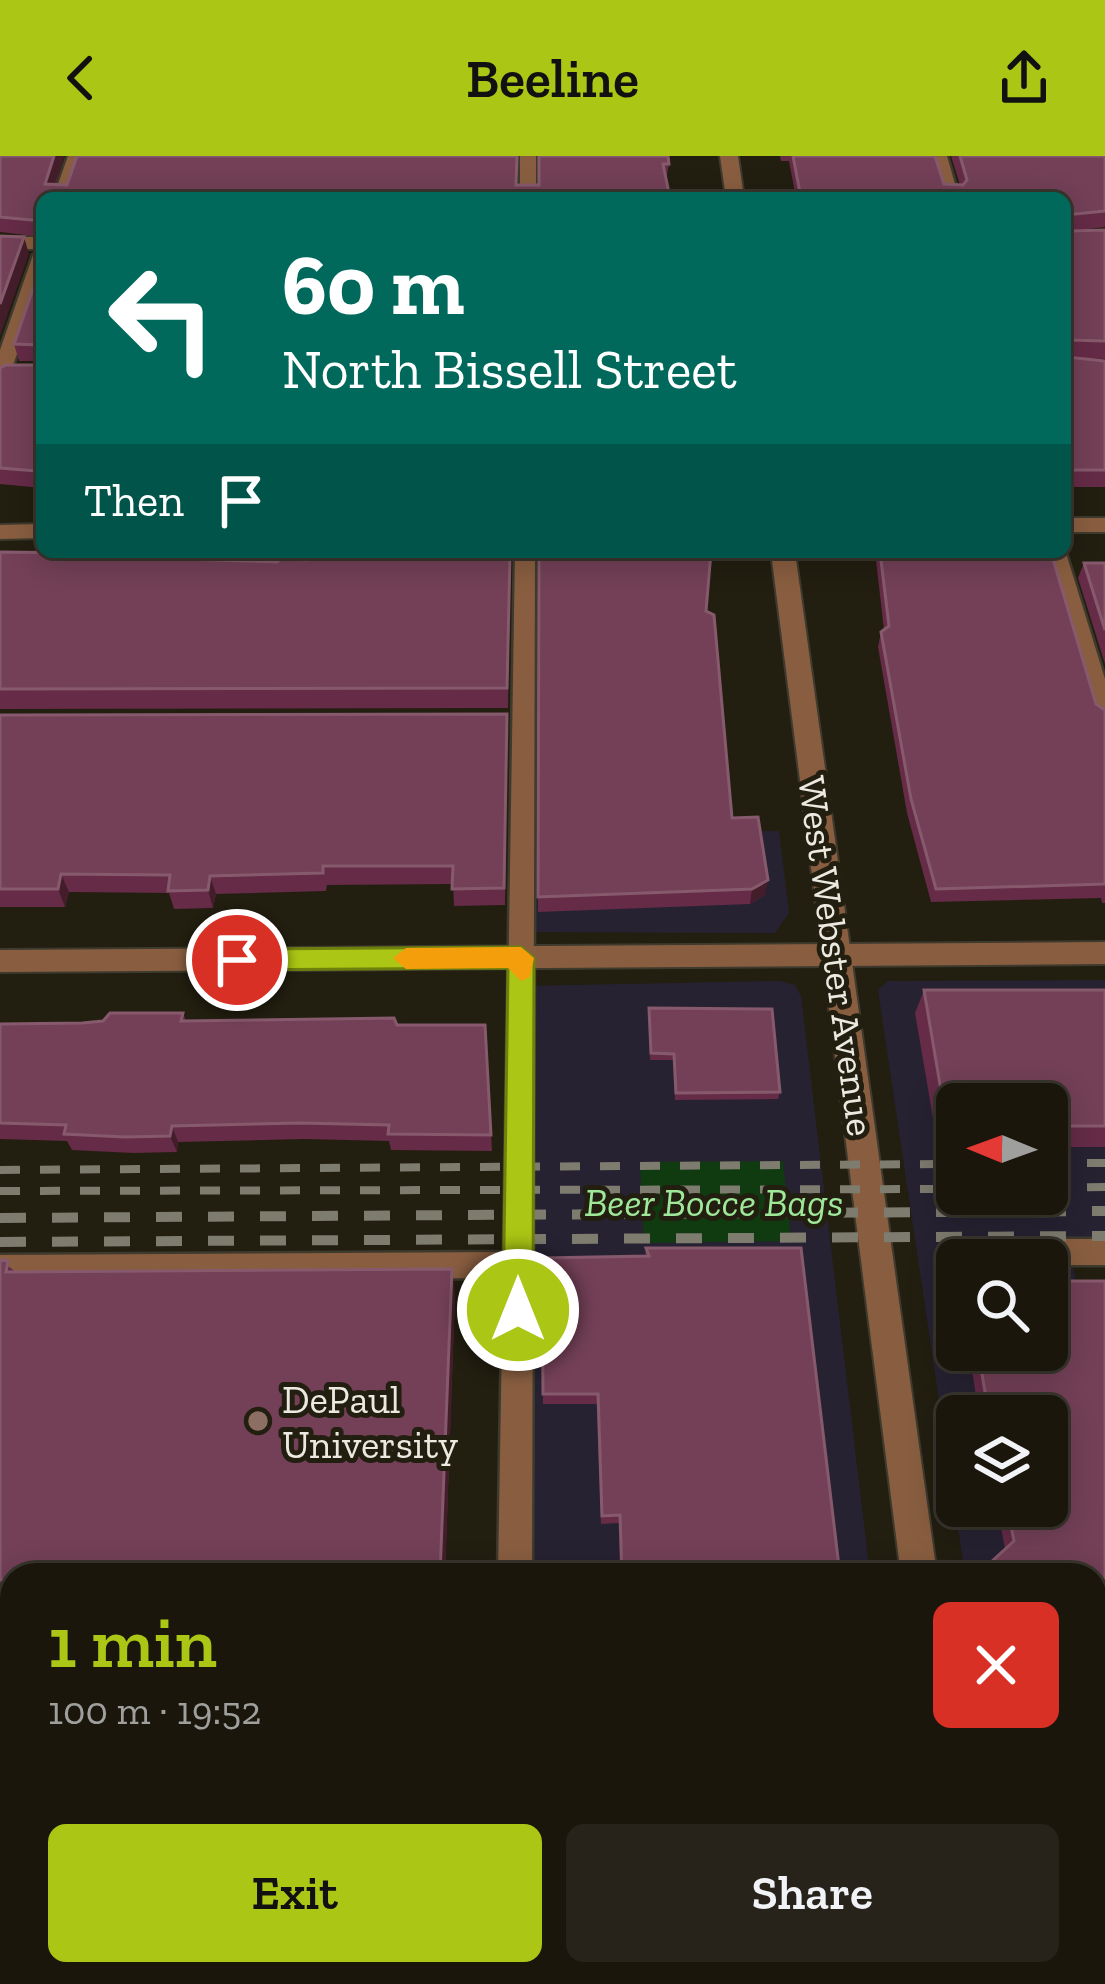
<!DOCTYPE html>
<meta charset="utf-8">
<style>
:root{--surface:#1a160c;--page:#27231a;--text:#f1f3f6;--muted:#9f9f9d;--line:#38352d;--accent:#abc614}
body{margin:0;font-family:"Zilla Slab",serif;background:var(--page);color:var(--text);height:100vh;display:flex;flex-direction:column;font-size:45px;white-space:nowrap}
*{box-sizing:border-box;margin:0}
p{font-size:39px;color:var(--muted)}
.icon{flex:none;width:66px;height:66px;fill:none;stroke:currentColor;stroke-width:2;stroke-linecap:round;stroke-linejoin:round}
.map{position:relative;flex:1;overflow:hidden}
.details{position:absolute;left:0px;top:1407px;width:1107px;height:423px;display:flex;flex-direction:column;background:var(--surface);border-radius:36px 36px 0 0;box-shadow:0 6px 30px #0003,0 0 0 3px var(--line)}
.details>*{flex:none}
.guide{position:absolute;left:36px;top:36px;width:1035px;height:366px;border-radius:18px;box-shadow:0 6px 30px #0003,0 0 0 3px var(--line);background:#00695c;color:#fff;overflow:hidden}
.needle{width:78px;rotate:271deg}
.controls{position:absolute;left:936px;top:927px;display:grid;gap:24px}
.controls a{display:grid;place-items:center;width:132px;height:132px;border-radius:18px;background:var(--surface);box-shadow:0 6px 30px #0003,0 0 0 3px var(--line);font-size:60px}
.pin{position:absolute;display:grid;place-items:center;width:102px;height:102px;color:#fff;margin:-51px;border:6px solid #fff;border-radius:50%;box-shadow:0 3px 12px #0007}
.me{position:absolute;width:132px;margin:-66px;rotate:0deg;stroke-linejoin:round;filter:drop-shadow(0 0 9px #0008)}
.turn{display:flex;align-items:center;gap:42px;height:252px;padding:0 48px;font-size:54px}
.turn .icon{width:156px;height:156px;stroke-width:2.5}
.turn b{display:block;font-size:84px;line-height:102px}
.then{display:flex;align-items:center;height:114px;padding:0 48px;background:#0003;gap:24px;font-size:45px}
.round{display:grid;place-items:center;flex:none;width:126px;height:126px;border-radius:18px;background:var(--page)}
.summary{display:flex;align-items:center;justify-content:space-between;height:204px;padding:0 48px}
h1{font-size:72px;font-weight:600;line-height:90px;color:var(--accent)}
.primary-button{display:flex;gap:24px;margin-top:auto;padding:24px 48px}
.primary-button a{flex:1;height:138px;border-radius:18px;background:var(--accent);color:#111;font-size:48px;font-weight:600;line-height:138px;text-align:center}
.primary-button a+a{background:var(--page);color:var(--text)}
header{display:flex;justify-content:space-between;align-items:center;height:156px;padding:0 48px;background:var(--accent);color:#111;font-size:54px;font-weight:600}
.map>svg:first-child{display:block}
</style>
<header><svg class="icon" aria-label="back" viewBox="0 0 24 24"><path d="M15 5l-7 7 7 7"/></svg>Beeline<svg class="icon" aria-label="share" viewBox="0 0 24 24"><path d="M12 15V3M7 8l5-5 5 5M5 13v7h14v-7"/></svg></header>
<div class="map">
<svg width="1105" height="1828" viewBox="0 0 1105 1828">
<rect width="100%" height="100%" fill="#221e10"/>
<g fill="#272232" fill-rule="evenodd">
<path d="M779,675L789,757L775,777L521,776L522,677Z"/>
<path d="M1105,824V1096L1070,1097L1078,1135H1105V1468H1095V1419H965L878,834L888,825ZM957,948H1047V1038H957ZM957,1104H1047V1194H957ZM957,1260H1047V1350H957Z"/>
<path d="M780,825L795,829L801,840L870,1419H515L521,830Z"/>
</g>
<path fill="#252333" d="M0,1594H12V1818H916L917,1828H0Z"/>
<path fill="#103b10" d="M783,1005L791,1085L644,1087L640,1006Z"/>
<g fill="none" stroke-linecap="round" stroke-linejoin="round">
<g stroke="#3e3a2d" stroke-width="5">
<g id="service">
<path d="M68,0H84L69,42H53Z"/>
<rect x="520" y="0" width="16" height="42"/>
<path d="M931,0H947L959,42H943Z"/>
<path d="M42,94V125L9,221L0,227V194L33,99Z"/>
<path d="M1065,394L1105,523V569L1094,561L1046,396Z"/>
<path d="M515,396H535L532,1419H498L503,1122L0,1125V1099L504,1096Z"/>
<path d="M1042,1083H1105V1109H1047V1104H1031L1027,1096L1032,1087Z"/>
</g>
</g>
<g stroke="#3e3a2d" stroke-width="4">
<g id="minor">
<rect x="0" y="81" width="42" height="12"/>
<rect x="1065" y="362" width="40" height="14"/>
<path d="M42,368V382L0,383V369Z"/>
<path d="M1105,786V808L0,816V794Z"/>
</g>
</g>
<g stroke="#3e3a2d" stroke-width="4">
<g id="tertiary">
<path d="M720,0H738L744,42H726Z"/>
<path d="M771,396H795L937,1419H901Z"/>
<rect x="1095" y="1502" width="10" height="38"/>
<rect x="0" y="1510" width="12" height="38"/>
<path d="M952,1818H994L995,1828H953Z"/>
</g>
</g>
<use href="#service" fill="#895e40" fill-rule="evenodd"/>
<use href="#minor" fill="#895e40" fill-rule="evenodd"/>
<use href="#tertiary" fill="#895e40" fill-rule="evenodd"/>
<g stroke="#7e7b6f" stroke-width="8" stroke-dasharray="20 20" stroke-linecap="butt">
<path d="M1047,1007H1105"/>
<path d="M0,1014L957,1008"/>
<path d="M1047,1032L1105,1031"/>
<path d="M0,1035L957,1033"/>
</g>
<g stroke="#7e7b6f" stroke-width="10" stroke-dasharray="26 26" stroke-linecap="butt">
<path d="M0,1062L1105,1055"/>
<path d="M0,1086L1105,1080"/>
</g>
</g>
<g fill="#652b47">
<path d="M0,0H64L55,29H539L669,8L666,24L670,42H42V332L0,328V212L37,209V205H19L14,188L41,110L42,81L0,76Z"/>
<path d="M780,0H935L944,28L960,29L951,0H1105V71L1070,75L1105,74V203L1079,202L1105,205V331H1065V42H796L789,5H781Z"/>
<path d="M0,396L277,406L386,403L510,418L508,552L0,553Z"/>
<path d="M878,396L1105,554V747H1102L1101,742L931,746L907,657L878,491L881,476L884,474L876,404Z"/>
<path d="M1084,407H1105V508L1078,422Z"/>
<path d="M706,455L732,662L765,739L750,748L538,756V741Z"/>
<path d="M507,558L505,749L454,750L453,728L327,729L326,735L216,738L213,752L174,753L169,737L69,736L65,751H0V559Z"/>
<path d="M924,834H1105V991H1047V948H957V991H938L915,857Z"/>
<path d="M649,852L780,936L778,943L675,944L673,904H650Z"/>
<path d="M183,857L186,865L485,869L492,995L391,994L389,985L304,983L178,986L177,996L133,997L72,994L67,985L0,983V868L82,867Z"/>
<path d="M646,1092L840,1419H620L619,1367L601,1368L597,1248H543L542,1102L645,1100Z"/>
<path d="M0,1104L16,1116L455,1138L445,1419H12V1441H0Z"/>
<path d="M1105,1125V1438H1095V1419H991L981,1417L1005,1393L997,1350H1047V1260H979L969,1194H1047Z"/>
<path d="M1079,1818H1095L1105,1828H1081Z"/>
</g>
<g fill="#441d2a">
<path d="M54,0H64L50,42L45,28Z"/>
<path d="M24,81L29,98L0,180V148Z"/>
<path d="M61,718L69,736L65,751L58,733Z"/>
<path d="M210,720L216,738L213,752L208,734Z"/>
<path d="M768,724L765,739L750,748L752,733Z"/>
<path d="M172,970L178,986L177,996L170,980Z"/>
<path d="M452,1113L455,1138L445,1419H440Z"/>
</g>
<g fill="#734057" stroke="#865a6c" stroke-width="3">
<path d="M0,0H54L45,28L67,29L77,0H517L516,29H539V0H668L669,8H663L670,42H42V315H36L0,312V212L6,209H37L40,189L14,188L41,110L42,65L0,61Z"/>
<path d="M793,0H935L944,28L963,29L967,24L960,0H1105V55L1065,59L1070,75L1105,74V185L1070,184L1066,201L1105,205V314H1065V42H801Z"/>
<path d="M0,80L24,81L0,148Z"/>
<path d="M0,396L177,398L182,403L277,406L287,396H298L304,404L371,398L386,403L510,399L507,532L0,533Z"/>
<path d="M539,396H711L706,455L714,459L732,662L758,661L768,724L752,733L538,741Z"/>
<path d="M880,396H1051L1096,548L1105,554V728L936,733L911,643L881,476L889,470Z"/>
<path d="M1084,407H1105V474Z"/>
<path d="M507,558L504,732L452,733L453,710H323V717L210,720L208,734L168,735L170,719L61,718L58,733H0V559Z"/>
<path d="M924,834H1105V970H1047V948H957V970H947Z"/>
<path d="M649,852L772,853L780,936L676,937L674,898L651,897Z"/>
<path d="M110,857H183L181,865L394,862L397,869H485L491,979L388,978L389,969L300,967L172,970L170,980L125,981L64,978L66,969L0,967V868L82,867L103,865Z"/>
<path d="M646,1092H801L840,1419H622L620,1359L602,1360L598,1238H543L542,1102L649,1100Z"/>
<path d="M0,1104L8,1105L6,1116L452,1113L440,1419H12V1424H0Z"/>
<path d="M1047,1125H1105V1430L1095,1424V1419H1022L1021,1415L989,1408L1014,1385L1007,1350H1047V1260H989L978,1194H1047Z"/>
<path d="M1095,1616H1105V1828H1095L1093,1818H1095Z"/>
<path d="M214,1818H744V1828H211Z"/>
</g>
<path fill="#abc614" stroke="#6f810d" stroke-width="3" d="M521,791L534,802L533,1154L528,1163L518,1167L507,1163L503,1154L508,812L237,814L224,804L237,793Z"/>
<path fill="#f59e0b" d="M521,791L534,802L530,821L521,825L508,812L406,813L393,802L406,792Z"/>
<circle fill="#8d6e63" stroke="#221e10" stroke-width="4.5" cx="258" cy="1265" r="12"/>
<g text-anchor="middle" stroke-width="10" stroke-linejoin="round" paint-order="stroke">
<g font-size="39" fill="#ebe9e0" stroke="#221e10">
<text transform="translate(837 800) rotate(82)" y="14">West Webster Avenue</text>
</g>
<g font-size="39" font-style="italic" fill="#9fe89a" stroke="#221e10">
<text x="714" y="1060">Beer Bocce Bags</text>
</g>
<g font-size="39" fill="#ebe9e0" stroke="#221e10" text-anchor="start">
<text x="282" y="1257">DePaul<tspan x="282" dy="45">University</tspan></text>
</g>
</g>
</svg>
<div class="controls">
<a><svg class="needle" viewBox="-14 -14 28 28"><path d="M0-13l5 13h-10z" fill="#e53935"/><path d="M0 13l5-13h-10z" fill="#9f9f9d"/></svg></a>
<a><svg class="icon" aria-label="search" viewBox="0 0 24 24"><circle cx="10" cy="10" r="6"/><path d="M15 15l6 6"/></svg></a>
<a><svg class="icon" aria-label="layers" viewBox="0 0 24 24"><path d="M12 4l9 5-9 5-9-5zM3 14l9 5 9-5"/></svg></a>
</div>
<div class="pin" style="left:237px;top:804px;background:#d93025"><svg class="icon" aria-label="arrive" viewBox="0 0 24 24"><path d="M6 21V4h12l-3 4 3 4H6"/></svg></div>
<svg class="me" style="left:518px;top:1154px" viewBox="-20 -20 40 40"><circle r="17" fill="#abc614" stroke="#fff" stroke-width="3"/><path d="M0-11L8 9 0 5-8 9z" fill="#fff"/></svg>
<div class="guide">
<div class="turn"><svg class="icon" aria-label="left" viewBox="0 0 24 24"><path d="M17 20v-9H6M10 6l-5 5 5 5"/></svg><div><b>60 m</b>North Bissell Street</div></div>
<div class="then">Then<svg class="icon" aria-label="arrive" viewBox="0 0 24 24"><path d="M6 21V4h12l-3 4 3 4H6"/></svg></div>
</div>
<section class="details">
<div class="summary"><div><h1>1 min</h1><p>100 m · 19:52</p></div><a class="round" style="background:#d93025;color:#fff"><svg class="icon" aria-label="close" viewBox="0 0 24 24"><path d="M6 6l12 12M18 6L6 18"/></svg></a></div>
<div class="primary-button"><a>Exit</a><a>Share</a></div>
</section>
</div>
